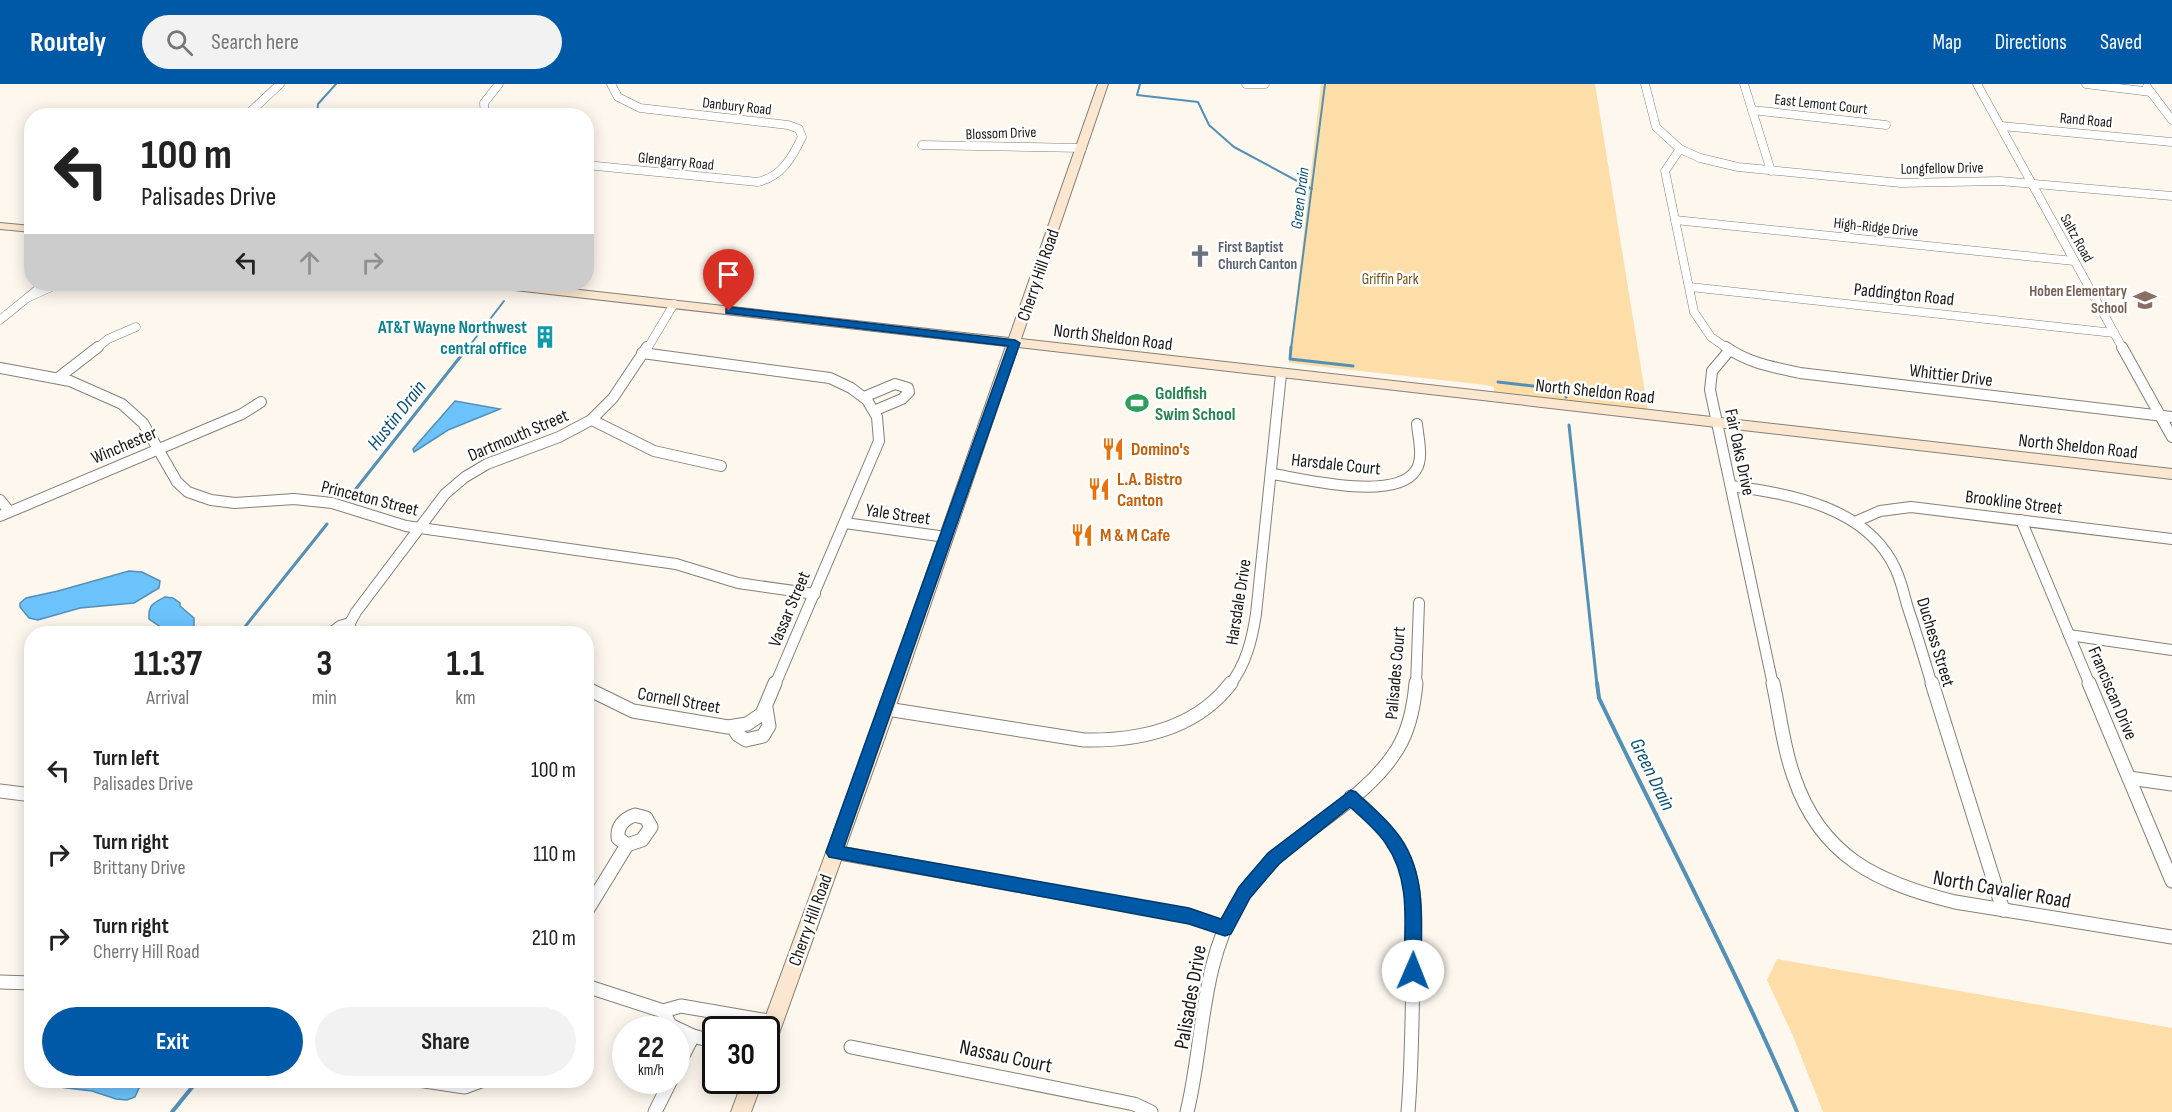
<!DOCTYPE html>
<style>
:root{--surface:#fff;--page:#f2f2f2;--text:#222;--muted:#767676;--accent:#0059a6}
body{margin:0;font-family:"Sofia Sans Condensed",sans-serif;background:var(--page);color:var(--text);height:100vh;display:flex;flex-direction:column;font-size:22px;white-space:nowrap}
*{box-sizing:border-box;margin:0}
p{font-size:20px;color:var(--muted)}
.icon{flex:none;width:33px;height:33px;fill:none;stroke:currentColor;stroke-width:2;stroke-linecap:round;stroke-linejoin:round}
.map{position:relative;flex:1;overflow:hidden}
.sheet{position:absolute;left:24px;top:542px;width:570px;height:462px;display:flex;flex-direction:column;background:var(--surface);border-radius:24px;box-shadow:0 3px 15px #0003}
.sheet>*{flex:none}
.banner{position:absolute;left:24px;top:24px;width:570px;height:183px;border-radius:24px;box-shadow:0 3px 15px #0003;background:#fff;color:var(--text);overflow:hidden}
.speed{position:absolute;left:612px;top:932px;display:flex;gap:12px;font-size:30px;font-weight:700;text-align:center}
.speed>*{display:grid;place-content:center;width:78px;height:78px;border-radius:50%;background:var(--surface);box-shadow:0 3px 15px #0003;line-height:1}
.speed small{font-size:15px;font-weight:400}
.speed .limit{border:3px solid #111;border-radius:9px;background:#fff;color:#111}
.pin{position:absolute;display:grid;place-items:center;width:51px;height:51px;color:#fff;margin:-62px -26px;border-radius:50% 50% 50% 0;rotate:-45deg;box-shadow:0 0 6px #0007}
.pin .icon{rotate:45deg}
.me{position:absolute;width:66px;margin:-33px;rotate:1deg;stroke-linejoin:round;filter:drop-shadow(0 0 4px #0008)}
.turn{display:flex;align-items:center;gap:21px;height:126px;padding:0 18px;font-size:27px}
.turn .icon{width:78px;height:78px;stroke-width:2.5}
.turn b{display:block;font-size:42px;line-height:51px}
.lanes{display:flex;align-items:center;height:57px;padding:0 18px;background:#0003;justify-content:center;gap:30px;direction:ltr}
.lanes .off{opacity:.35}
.eta{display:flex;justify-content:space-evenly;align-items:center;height:102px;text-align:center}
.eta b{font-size:36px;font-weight:700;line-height:42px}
.primary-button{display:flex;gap:12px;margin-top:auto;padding:12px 18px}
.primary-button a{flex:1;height:69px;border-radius:36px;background:var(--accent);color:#fff;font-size:24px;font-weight:700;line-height:69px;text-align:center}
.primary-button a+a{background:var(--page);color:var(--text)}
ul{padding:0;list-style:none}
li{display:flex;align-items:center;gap:18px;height:84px;padding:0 18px}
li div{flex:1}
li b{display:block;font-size:22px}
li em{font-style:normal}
header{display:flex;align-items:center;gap:36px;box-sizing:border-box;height:84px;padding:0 30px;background:var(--accent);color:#fff}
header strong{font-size:28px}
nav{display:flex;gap:33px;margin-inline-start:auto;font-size:21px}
.search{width:420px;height:54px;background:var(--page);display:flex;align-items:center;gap:15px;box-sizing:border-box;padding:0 21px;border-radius:33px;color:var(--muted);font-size:22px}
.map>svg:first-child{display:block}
</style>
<header>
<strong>Routely</strong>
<div class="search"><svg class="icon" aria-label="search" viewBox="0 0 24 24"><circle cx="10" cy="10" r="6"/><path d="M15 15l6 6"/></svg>Search here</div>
<nav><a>Map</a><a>Directions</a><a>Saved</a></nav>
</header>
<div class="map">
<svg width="2172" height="1028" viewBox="0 0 2172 1028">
<rect width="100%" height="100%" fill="#fdf7ee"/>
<g fill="#fedea8">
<path d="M1321,0H1595L1648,327L1494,309V303L1486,301L1289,279Z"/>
<path d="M1777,875L2172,944V1028H1823L1793,952L1767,896Z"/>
</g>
<g fill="#6cc3fc" stroke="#5390b6" stroke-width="1.5">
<path d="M455,317L500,325L448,346L414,368L413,365Z"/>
<path d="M129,487L142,488L160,497L159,504L134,519L80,524L38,536L29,534L20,523V519L26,514L58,507Z"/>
<path d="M165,513L173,514L180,519V522L194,534V543L190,547L168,548L149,535C148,521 153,519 165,513Z"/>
<path d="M44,996H148L146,1000L139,1004L135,1013L127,1016L116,1015L92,1007L51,1002Z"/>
</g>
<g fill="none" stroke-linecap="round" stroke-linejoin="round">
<g stroke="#5390b6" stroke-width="2">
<path d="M1140,0L1137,11L1198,18L1209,41L1234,63L1312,105"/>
<path d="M317,32L318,20L336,0"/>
<path d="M467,265L504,217"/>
<path d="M1291,265L1325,0"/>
</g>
<g stroke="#5390b6" stroke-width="3">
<path d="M1291,263L1290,275L1353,282"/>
<path d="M1498,298L1559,305L1565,307L1566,313"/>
<path d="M1569,341L1597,601"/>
<path d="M355,406L468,263"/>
<path d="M240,549L327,440"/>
</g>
<g stroke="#5390b6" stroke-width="4">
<path d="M1597,599L1599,614C1665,752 1737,887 1797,1028"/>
<path d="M172,1028L198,996"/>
</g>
<g stroke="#858078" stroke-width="9">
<g id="street-far2">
<path d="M1246,0H1265"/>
<path d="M1645,0L1656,43L1680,65L1665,87L1694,228L1711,253L1728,265"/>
<path d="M1744,0L1771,87"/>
<path d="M1977,0L2123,265"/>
<path d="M2086,0L2151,8"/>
<path d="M2147,3L2172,36"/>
<path d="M1752,26L1886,41"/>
<path d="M247,31L280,0"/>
<path d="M485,32L484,19L499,0"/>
<path d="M2001,42L2172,58"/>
<path d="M922,61L1082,64"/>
<path d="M1680,65L1700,74L1738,83L1901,99L2000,97L2172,112"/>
<path d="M586,81L758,98C782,92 792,74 802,53L799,45L788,41L640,24L618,13L611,0"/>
<path d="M1675,136L2074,177"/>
<path d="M44,200L27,214L58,200"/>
<path d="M1690,203L2114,249"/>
<path d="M0,236L27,214"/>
<path d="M96,265L108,255L136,243"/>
<path d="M647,265L674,220"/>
</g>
</g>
<g stroke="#858078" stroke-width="12">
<g id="street-far1">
<path d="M1726,263C1748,279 1773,283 1800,289L2172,333"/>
<path d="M2122,263L2172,353"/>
<path d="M1729,267L1712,287L1710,306L1773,601"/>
<path d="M642,269L830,294L851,304L867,316L877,333L879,357L775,601"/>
<path d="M0,284L70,297L122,320L143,339L177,398L188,408L211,416L235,419L294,415L332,419L406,442L676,480L738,499L815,510"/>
<path d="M58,294L98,263"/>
<path d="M864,313L895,300L908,304L909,308L902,315L876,326"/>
<path d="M592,336L654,367L721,382"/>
<path d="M1273,390C1304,395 1396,418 1416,386C1424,374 1418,353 1417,340"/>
<path d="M1731,402C1791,410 1868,423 1896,486C1901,497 1904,510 1907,521C1916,548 1924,574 1932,601"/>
<path d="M0,416L9,427"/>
<path d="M0,432L242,330L261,318"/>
<path d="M2021,436L2090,601"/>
<path d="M1855,438L1880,427L1911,423L2172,455"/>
<path d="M845,439L946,453"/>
<path d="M331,549L340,542L350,539"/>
<path d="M350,549V539L356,528L445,410L465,393L487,380L559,353L591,336L613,314L647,263"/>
<path d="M2069,551L2172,566"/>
<path d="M1230,601C1246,580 1252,556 1256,530L1281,290"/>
<path d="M1416,601L1419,519"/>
</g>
</g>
<g stroke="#858078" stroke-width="15">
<g id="street">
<path d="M1773,599C1780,630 1783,664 1794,693C1821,773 1878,799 1955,818L2172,853"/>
<path d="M1932,599L2003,826"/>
<path d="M2089,599L2172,797"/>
<path d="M586,604L633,627L728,643L747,640L762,630L775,599"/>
<path d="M887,625L1084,656C1139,657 1196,645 1231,599"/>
<path d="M733,643L738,651L746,656L763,652L769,642L766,624"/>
<path d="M2129,694L2172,700"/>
<path d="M0,707L32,711"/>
<path d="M1351,713C1373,732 1395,752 1406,780C1419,813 1414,850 1413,885C1412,933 1412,980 1408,1028"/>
<path d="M635,731L646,734L651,743L642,756L627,761L618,754C617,741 624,735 635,731Z"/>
<path d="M834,768L1189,832L1225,844"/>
<path d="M586,828L627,761"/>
<path d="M0,898L32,899"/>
<path d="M586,902L663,927L681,922L774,938"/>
<path d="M663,927L670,941L693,952L716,958"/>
<path d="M851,963L1134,1020L1151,1028"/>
<path d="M676,985L693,952"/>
<path d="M418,996L465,1003L484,996"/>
<path d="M655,1028L671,996"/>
<path d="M1187,1028C1204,959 1200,880 1239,817C1280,750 1360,727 1398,664C1410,644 1414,622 1416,599"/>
</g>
</g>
<g stroke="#858078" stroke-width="2">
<g id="secondary">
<path d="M1098,0H1108L1021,255L2172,385V395L1018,263L895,625L776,958L773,965L766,968V945H761L879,625L1006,262L498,204L492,200H526L1009,254Z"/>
<path d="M0,139L32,142V148L0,145Z"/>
<path d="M743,996H763L751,1028H731Z"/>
</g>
</g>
<use href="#street-far2" stroke="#fff" stroke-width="8"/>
<use href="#street-far1" stroke="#fff" stroke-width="10"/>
<use href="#street" stroke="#fff" stroke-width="13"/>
<use href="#secondary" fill="#fbe7d0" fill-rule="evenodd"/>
</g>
<path fill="#0059a6" stroke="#003a6c" stroke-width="1.5" d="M729,223L1015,256L1020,259L844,763L1189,824L1221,835L1239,803L1268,769L1351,706L1356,708C1369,721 1385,733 1396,748C1428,787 1421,840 1421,887L1419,893L1413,895L1407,893L1404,887C1404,844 1412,797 1386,760C1377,746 1362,734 1350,723L1279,780L1250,814L1231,850L1225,852L1189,840L829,773L826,768L1008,262L726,229V224Z"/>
<defs>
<g id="church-bare" transform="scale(1.8)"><path d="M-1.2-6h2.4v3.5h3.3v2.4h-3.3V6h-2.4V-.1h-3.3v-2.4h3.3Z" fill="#6b7280" stroke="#fff" stroke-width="2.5" paint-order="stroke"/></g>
<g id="school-bare" transform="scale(1.8)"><path d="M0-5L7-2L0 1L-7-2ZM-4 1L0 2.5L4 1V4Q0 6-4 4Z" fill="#8d6e63" stroke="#fff" stroke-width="2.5" paint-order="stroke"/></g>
<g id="building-bare" transform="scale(1.8)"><path d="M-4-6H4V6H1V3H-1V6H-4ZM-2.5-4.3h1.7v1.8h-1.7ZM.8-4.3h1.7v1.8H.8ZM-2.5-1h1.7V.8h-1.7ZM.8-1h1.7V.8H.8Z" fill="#0f9aa8" stroke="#fff" stroke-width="2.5" paint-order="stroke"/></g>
<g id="stadium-bare" transform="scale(1.8)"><path d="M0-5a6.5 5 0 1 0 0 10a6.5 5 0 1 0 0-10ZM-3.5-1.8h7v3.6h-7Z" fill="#2e9e5b" stroke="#fff" stroke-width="2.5" paint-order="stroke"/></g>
<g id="restaurant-bare" transform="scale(1.8)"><path d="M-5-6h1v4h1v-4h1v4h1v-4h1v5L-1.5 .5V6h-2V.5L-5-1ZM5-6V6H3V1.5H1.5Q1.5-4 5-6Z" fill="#e8710a" stroke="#fff" stroke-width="2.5" paint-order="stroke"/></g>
</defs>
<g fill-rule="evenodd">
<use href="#church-bare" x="1200" y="172"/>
<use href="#school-bare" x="2145" y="216"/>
<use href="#building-bare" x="545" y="253"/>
<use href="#stadium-bare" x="1137" y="319"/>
<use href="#restaurant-bare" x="1113" y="365"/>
<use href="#restaurant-bare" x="1099" y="405"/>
<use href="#restaurant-bare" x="1082" y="451"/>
</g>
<g text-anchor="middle" stroke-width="5" stroke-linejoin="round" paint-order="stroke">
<g font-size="15" fill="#191814" stroke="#fff">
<text transform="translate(1821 20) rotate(6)" y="5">East Lemont Court</text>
<text transform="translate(737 22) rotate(6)" y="5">Danbury Road</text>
<text transform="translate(2086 36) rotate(5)" y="5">Rand Road</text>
<text transform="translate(1001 49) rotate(-2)" y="5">Blossom Drive</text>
<text transform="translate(676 77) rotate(6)" y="5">Glengarry Road</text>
<text transform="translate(1942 84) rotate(-1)" y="5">Longfellow Drive</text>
<text transform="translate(1876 143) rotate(6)" y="5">High-Ridge Drive</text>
<text transform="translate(2077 154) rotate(61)" y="5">Saltz Road</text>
</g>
<g font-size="15" font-weight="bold" fill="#5b616d" stroke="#fff" text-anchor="start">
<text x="1218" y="168">First Baptist<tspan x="1218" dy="17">Church Canton</tspan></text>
</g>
<g font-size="15" fill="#71510f" stroke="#fff">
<text x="1390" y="200">Griffin Park</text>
</g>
<g font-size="15" font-weight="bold" fill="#785e54" stroke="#fff" text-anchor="end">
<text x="2127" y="212">Hoben Elementary<tspan x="2127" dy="17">School</tspan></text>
</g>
<g font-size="16" font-style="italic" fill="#095075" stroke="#fff">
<text transform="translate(1299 114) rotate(-83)" y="6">Green Drain</text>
</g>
<g font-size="18" fill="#191814" stroke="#fff">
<text transform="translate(1038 191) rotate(-71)" y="6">Cherry Hill Road</text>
<text transform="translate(1904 210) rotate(6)" y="6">Paddington Road</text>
<text transform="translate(1113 253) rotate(7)" y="6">North Sheldon Road</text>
<text transform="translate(1951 291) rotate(7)" y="6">Whittier Drive</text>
<text transform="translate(1595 307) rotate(6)" y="6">North Sheldon Road</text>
<text transform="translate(518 351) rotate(-23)" y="6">Dartmouth Street</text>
<text transform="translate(124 361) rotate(-23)" y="6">Winchester</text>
<text transform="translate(2078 362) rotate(6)" y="6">North Sheldon Road</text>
<text transform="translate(1740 368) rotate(78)" y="6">Fair Oaks Drive</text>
<text transform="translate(1336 380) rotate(6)" y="6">Harsdale Court</text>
<text transform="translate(370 414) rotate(14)" y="6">Princeton Street</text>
<text transform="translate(2014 418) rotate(7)" y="6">Brookline Street</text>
<text transform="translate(898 430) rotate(8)" y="6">Yale Street</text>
<text transform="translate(1238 518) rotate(-81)" y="6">Harsdale Drive</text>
<text transform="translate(789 525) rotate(-67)" y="6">Vassar Street</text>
<text transform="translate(1936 558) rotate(73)" y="6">Duchess Street</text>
<text transform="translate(1395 589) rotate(-85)" y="6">Palisades Court</text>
<text transform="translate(2113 609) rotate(67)" y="6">Franciscan Drive</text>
<text transform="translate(679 616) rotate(10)" y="6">Cornell Street</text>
<text transform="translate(810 836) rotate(-70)" y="6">Cherry Hill Road</text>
</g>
<g font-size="18" font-weight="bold" fill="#0d838f" stroke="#fff" text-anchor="end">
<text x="527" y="249">AT&amp;T Wayne Northwest<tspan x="527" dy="21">central office</tspan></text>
</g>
<g font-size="18" font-weight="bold" fill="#27864d" stroke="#fff" text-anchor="start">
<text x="1155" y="315">Goldfish<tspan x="1155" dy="21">Swim School</tspan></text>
</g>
<g font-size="18" font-weight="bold" fill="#c56008" stroke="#fff" text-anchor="start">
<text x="1131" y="371">Domino's</text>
<text x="1117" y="401">L.A. Bistro<tspan x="1117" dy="21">Canton</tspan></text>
<text x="1100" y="457">M &amp; M Cafe</text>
</g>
<g font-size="20" font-style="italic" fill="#095075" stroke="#fff">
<text transform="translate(396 331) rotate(-52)" y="7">Hustin Drain</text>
<text transform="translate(1653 690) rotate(64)" y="7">Green Drain</text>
</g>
<g font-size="21" fill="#191814" stroke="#fff">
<text transform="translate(2002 805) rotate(10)" y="7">North Cavalier Road</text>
<text transform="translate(1190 913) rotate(-80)" y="7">Palisades Drive</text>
<text transform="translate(1006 972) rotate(12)" y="7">Nassau Court</text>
</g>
</g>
</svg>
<div class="speed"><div>22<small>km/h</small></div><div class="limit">30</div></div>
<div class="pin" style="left:729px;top:227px;background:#d93025"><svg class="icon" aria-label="arrive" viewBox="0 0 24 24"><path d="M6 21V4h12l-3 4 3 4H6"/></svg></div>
<svg class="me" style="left:1413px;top:887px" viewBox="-20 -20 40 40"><circle r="19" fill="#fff"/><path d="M0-13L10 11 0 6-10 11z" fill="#0059a6"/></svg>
<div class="banner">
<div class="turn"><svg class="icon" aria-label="left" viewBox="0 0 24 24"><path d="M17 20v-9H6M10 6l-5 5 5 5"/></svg><div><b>100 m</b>Palisades Drive</div></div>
<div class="lanes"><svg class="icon" aria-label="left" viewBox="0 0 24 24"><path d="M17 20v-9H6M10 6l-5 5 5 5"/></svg><svg class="icon off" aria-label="ahead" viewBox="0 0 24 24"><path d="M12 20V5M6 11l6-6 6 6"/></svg><svg class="icon off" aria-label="right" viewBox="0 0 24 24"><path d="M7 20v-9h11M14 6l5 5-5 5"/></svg></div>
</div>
<section class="sheet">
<div class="eta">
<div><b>11:37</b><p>Arrival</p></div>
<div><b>3</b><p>min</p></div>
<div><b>1.1</b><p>km</p></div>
</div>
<ul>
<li><svg class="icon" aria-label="left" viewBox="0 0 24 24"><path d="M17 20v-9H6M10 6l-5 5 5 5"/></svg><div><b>Turn left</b><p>Palisades Drive</p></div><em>100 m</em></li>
<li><svg class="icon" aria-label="right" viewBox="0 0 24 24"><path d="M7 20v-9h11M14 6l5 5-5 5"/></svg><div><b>Turn right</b><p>Brittany Drive</p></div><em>110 m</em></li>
<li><svg class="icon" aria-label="right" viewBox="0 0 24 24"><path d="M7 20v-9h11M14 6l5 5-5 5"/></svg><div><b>Turn right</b><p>Cherry Hill Road</p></div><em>210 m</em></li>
</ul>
<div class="primary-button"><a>Exit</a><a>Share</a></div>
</section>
</div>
